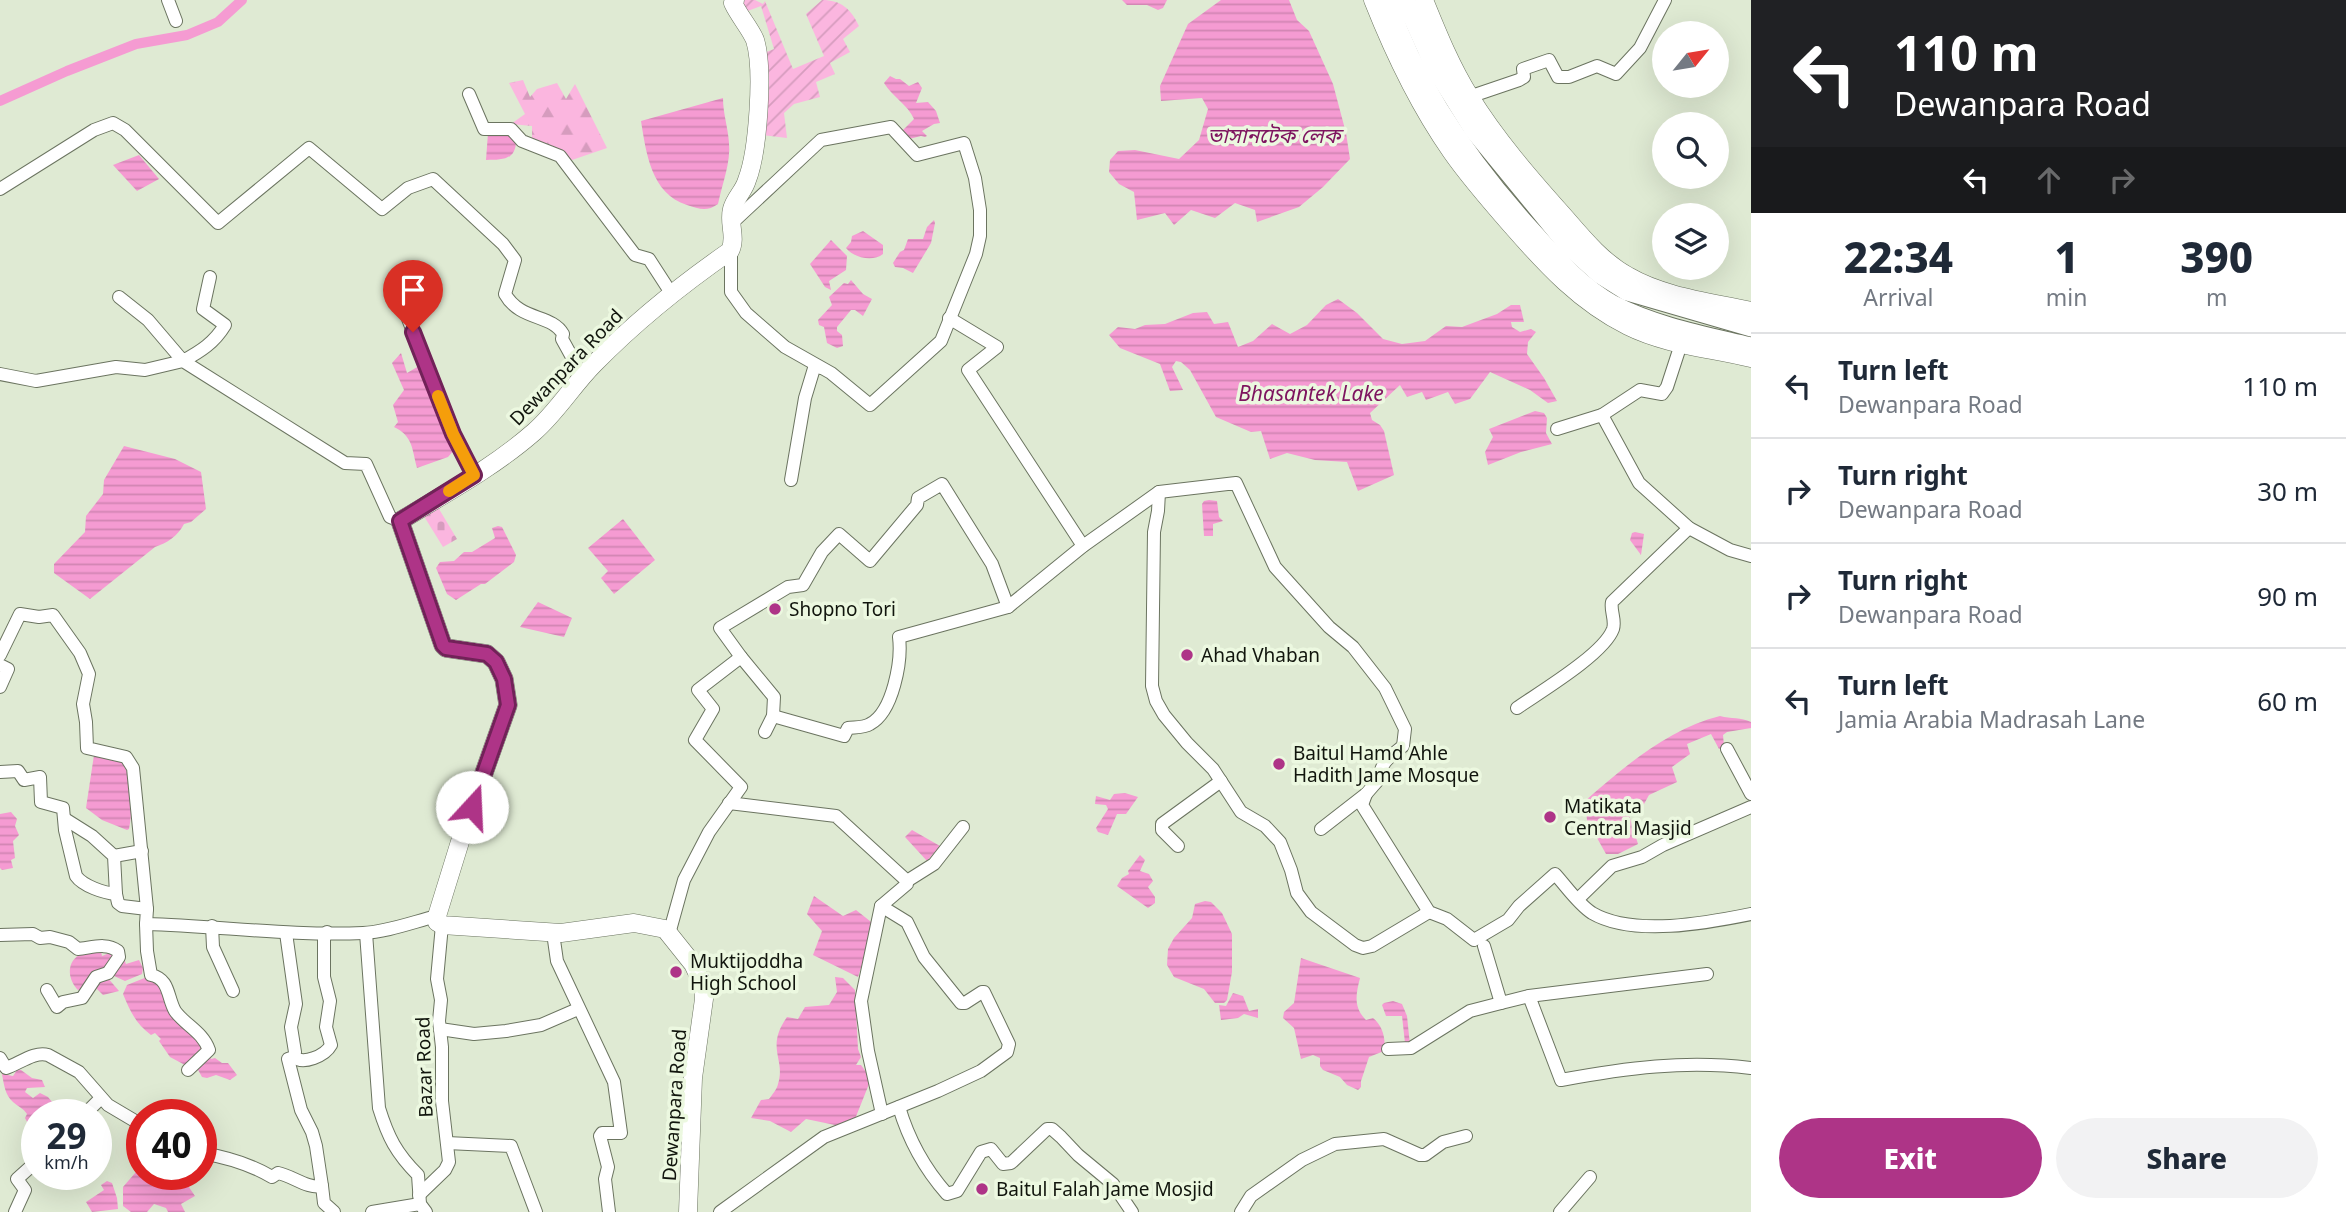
<!DOCTYPE html>
<meta charset="utf-8">
<style>
:root{--surface:#fff;--page:#f2f2f3;--text:#1f2937;--muted:#747a83;--line:#e0e1e3;--accent:#ae3487}
body{margin:0;font-family:"Noto Sans","Noto Sans Bengali",sans-serif;background:var(--page);color:var(--text);height:100vh;display:flex;flex-direction:column;font-size:26px;white-space:nowrap}
*{box-sizing:border-box;margin:0}
p{font-size:23px;color:var(--muted)}
.icon{flex:none;width:38px;height:38px;fill:none;stroke:currentColor;stroke-width:2;stroke-linecap:round;stroke-linejoin:round}
.map{position:relative;flex:1;overflow:hidden}
.drawer{display:flex;flex-direction:column;background:var(--surface);width:595px}
.drawer>*{flex:none}
.guide{background:#202124;color:#fff;overflow:hidden}
.needle{width:46px;rotate:60deg}
.tools{position:absolute;left:1652px;top:21px;display:grid;gap:14px}
.tools a{display:grid;place-items:center;width:77px;height:77px;border-radius:50%;background:var(--surface);box-shadow:0 7px 28px #0002;font-size:35px}
.speed{position:absolute;left:21px;top:1099px;display:flex;gap:14px;font-size:35px;font-weight:700;text-align:center}
.speed>*{display:grid;place-content:center;width:91px;height:91px;border-radius:50%;background:var(--surface);box-shadow:0 7px 28px #0002;line-height:1}
.speed small{font-size:18px;font-weight:400}
.speed .limit{border:10px solid #d22;background:#fff;color:#111}
.pin{position:absolute;display:grid;place-items:center;width:60px;height:60px;color:#fff;margin:-72px -30px;border-radius:50% 50% 50% 0;rotate:-45deg;box-shadow:0 0 7px #0007}
.pin .icon{rotate:45deg}
.me{position:absolute;width:77px;margin:-38px;rotate:20deg;stroke-linejoin:round;filter:drop-shadow(0 0 5px #0008)}
.turn{display:flex;align-items:center;gap:24px;height:147px;padding:0 28px;font-size:32px}
.turn .icon{width:91px;height:91px;stroke-width:2.5}
.turn b{display:block;font-size:49px;line-height:60px}
.lanes{display:flex;align-items:center;height:66px;padding:0 28px;background:#0003;justify-content:center;gap:35px;direction:ltr}
.lanes .off{opacity:.35}
.eta{display:flex;justify-content:space-evenly;align-items:center;height:119px;text-align:center}
.eta b{font-size:42px;font-weight:800;line-height:49px}
.cta{display:flex;gap:14px;margin-top:auto;padding:14px 28px}
.cta a{flex:1;height:80px;border-radius:42px;background:var(--accent);color:#fff;font-size:28px;font-weight:800;line-height:80px;text-align:center}
.cta a+a{background:var(--page);color:var(--text)}
ul{padding:0;list-style:none}
li{display:flex;align-items:center;gap:21px;height:105px;padding:0 28px;border-top:2px solid var(--line)}
li div{flex:1}
li b{display:block;font-size:26px}
li em{font-style:normal}
main{display:flex;flex:1;min-height:0}
.map>svg:first-child{display:block}
</style>
<main>
<div class="map">
<svg width="1751" height="1212" viewBox="0 0 1751 1212">
<defs>
<pattern id="forest-firs" width="22" height="20" patternUnits="userSpaceOnUse" patternTransform="scale(1.75)"><rect width="22" height="20" fill="#fbb6df"/><path d="M5 1l3.5 6h-7zM16 11l3.5 6h-7z" fill="#d69cbe"/></pattern>
<pattern id="cemetery-stones" width="16" height="16" patternUnits="userSpaceOnUse" patternTransform="scale(1.75)"><rect width="16" height="16" fill="#fbb6df"/><path d="M2 7V4a2 2 0 0 1 4 0v3zM10 15v-3a2 2 0 0 1 4 0v3z" fill="#d69cbe"/></pattern>
<pattern id="garden-furrows" width="10" height="10" patternUnits="userSpaceOnUse" patternTransform="scale(1.75)"><rect width="10" height="10" fill="#fbb6df"/><path d="M-1 1l2-2M0 10L10 0M9 11l2-2" fill="none" stroke="#d69cbe"/></pattern>
<pattern id="water-rules" width="6" height="5" patternUnits="userSpaceOnUse" patternTransform="scale(1.75)"><rect width="6" height="5" fill="#f59bd2"/><path d="M0 2.5h6" fill="none" stroke="#d185b3"/></pattern>
</defs>
<rect width="100%" height="100%" fill="#dfead3"/>
<path fill="url(#forest-firs)" d="M523,80L530,97L537,89L557,83L566,99L575,84L607,148L572,160L532,139V126L511,124L525,114L509,83Z"/>
<path fill="url(#cemetery-stones)" d="M436,504L457,539L443,547L422,513Z"/>
<path fill="url(#garden-furrows)" d="M745,0H755L763,4L765,1L793,69L824,56L806,14L822,0C841,0 851,9 859,26L843,39L850,52L830,63L835,74L816,82L820,97L794,104L784,113L787,138L762,135L764,53L774,49L761,6L745,12L741,4Z"/>
<g fill="url(#water-rules)">
<path d="M1122,0H1167L1163,8L1158,10L1147,5H1127Z"/>
<path d="M1221,0H1289L1297,20L1309,31L1333,84L1346,133L1350,159L1323,187L1299,207L1257,222L1255,210L1235,203L1215,218L1191,210L1174,225L1165,213L1137,220L1134,192L1119,184L1109,172L1110,160L1118,151L1135,150L1179,159L1199,140L1208,109L1202,98L1161,101L1160,86L1188,24Z"/>
<path d="M890,76L896,79H900L909,86L918,82L922,88L916,103L928,102L936,111L940,123L934,124L922,131L927,136L925,137L921,136L909,139L900,133L914,119C908,105 892,96 884,83Z"/>
<path d="M723,98C723,114 728,127 729,143C731,162 722,184 718,204C707,212 699,209 687,205C651,194 646,152 641,121Z"/>
<path d="M488,133L510,134L516,138C517,160 503,160 486,160Z"/>
<path d="M139,155L159,179L137,191L113,165Z"/>
<path d="M934,220L935,223L931,243L913,273L903,268L895,267L893,263L900,252L904,250L908,239H923L927,227Z"/>
<path d="M863,231L883,245V254C873,262 854,258 846,248L851,242L852,236Z"/>
<path d="M831,240L847,256L846,270L829,281L831,290L825,287L810,264Z"/>
<path d="M851,280L863,294L872,299L863,316L855,310H851L837,327V331L842,335L843,346L837,348L827,343L824,327L819,325L818,320L832,305L829,297L844,283L848,284Z"/>
<path d="M1338,299L1357,313L1383,339L1402,344L1425,341L1446,326L1462,327L1497,314L1511,305H1520L1524,322H1511L1512,327L1520,332L1531,329L1536,332L1528,342L1527,354L1544,378L1557,401L1548,403L1530,390L1490,372L1470,399L1455,404L1448,392L1426,400L1422,392L1407,397L1400,385L1370,413L1372,420L1380,425L1384,431L1394,475L1358,491L1347,462L1315,460L1287,453L1270,459L1261,431L1251,432L1216,417L1190,370L1181,362L1176,361L1172,367L1183,390L1170,391L1160,364L1120,348L1109,335L1118,327L1135,329L1145,325L1165,324L1193,313L1207,312L1214,324L1228,322L1238,347L1253,341L1272,324L1290,334L1307,325L1326,305Z"/>
<path d="M401,353L407,373L419,366L455,449L448,457L417,468C412,449 413,436 394,427L398,422L393,405L404,390L392,363Z"/>
<path d="M1535,411L1544,413L1547,418L1546,433L1552,444L1521,452L1488,465L1485,452L1493,437L1489,429Z"/>
<path d="M124,446L175,459L201,472L206,509L191,522L184,524C178,536 167,543 155,547L90,599L54,573V564L85,532L86,516L103,494L104,480Z"/>
<path d="M1209,500L1217,501L1219,517L1223,521L1213,524V536H1204L1202,504L1204,501Z"/>
<path d="M623,519L655,560L614,594L601,578L608,571L588,548Z"/>
<path d="M498,526L502,527L516,555L514,562L485,584H481L456,600L447,594L436,568L440,562L454,561L464,552H472L495,538L492,528Z"/>
<path d="M1635,532L1644,534L1641,555L1630,540L1632,533Z"/>
<path d="M538,602L572,618L564,637L520,627Z"/>
<path d="M1720,716C1731,719 1741,717 1751,722V728L1727,732L1723,735L1724,746L1719,749L1711,734L1687,744L1690,754L1672,767L1677,782L1649,795L1644,804L1628,812L1638,844L1618,854H1606L1587,820L1585,801C1625,766 1668,729 1720,716Z"/>
<path d="M94,755L120,760C134,776 133,808 129,829L127,830L102,820L86,808Z"/>
<path d="M1125,793L1138,797L1126,814H1117L1108,835L1098,832L1096,828L1108,809L1106,805L1095,804L1096,796L1110,800L1114,794Z"/>
<path d="M11,812L17,819L15,826L19,835L13,841L15,858L11,860L13,868L2,870L0,868V814Z"/>
<path d="M912,830L940,846L927,861L905,837Z"/>
<path d="M1140,855L1145,860L1140,871L1149,874L1153,881L1148,887L1155,897V903L1148,908L1117,886L1122,878L1129,874L1128,871Z"/>
<path d="M814,896L843,916L856,910L875,925L858,977L813,955L822,931L807,914Z"/>
<path d="M1205,901L1211,902L1222,913L1232,934V972L1227,1000L1224,1003H1215L1204,989L1174,977L1167,965L1168,949L1174,938L1192,918L1195,904Z"/>
<path d="M101,951L102,956L114,951L110,968L96,973L93,972L87,989L78,990C69,981 65,964 79,955C85,951 94,952 101,951Z"/>
<path d="M1301,958L1360,978C1356,994 1353,1007 1366,1020L1373,1018C1383,1026 1386,1039 1384,1051L1369,1057L1361,1081V1087L1358,1090L1347,1085L1340,1077L1323,1070L1320,1066V1058L1313,1055L1301,1059L1294,1028L1283,1018L1284,1012L1294,1003Z"/>
<path d="M124,959L126,964L139,960L143,968L142,974L125,981L114,976V967Z"/>
<path d="M107,977L119,991L103,995L93,985Z"/>
<path d="M147,977L157,978L205,1052L185,1065L170,1057L159,1041L161,1039L155,1033L151,1035C136,1024 130,1011 123,994L127,985Z"/>
<path d="M835,977L843,978L855,990L858,1049L861,1057L856,1065H861L871,1079L853,1124L835,1125L806,1119L791,1132L770,1121L751,1118L761,1100L769,1099C772,1095 777,1089 778,1084C786,1059 765,1048 787,1017L798,1019L805,1007L829,1005L837,992Z"/>
<path d="M1233,993L1243,996L1249,1011L1258,1009V1018L1244,1014L1238,1018L1221,1020L1219,1005L1226,1006Z"/>
<path d="M1393,1001L1402,1004L1407,1016L1410,1045L1405,1043L1402,1016H1386L1382,1005L1384,1003Z"/>
<path d="M209,1055L211,1059L215,1058L222,1063H228L237,1075L230,1080L216,1075L207,1078L202,1077L197,1068Z"/>
<path d="M17,1070H21L32,1078L42,1080L45,1087L27,1088L25,1092L33,1098L40,1093L48,1097L57,1108L55,1115H37V1127L31,1129L25,1118L27,1114C23,1108 19,1107 13,1102C5,1095 4,1085 2,1074L13,1076Z"/>
<path d="M142,1165V1174H180L195,1196L181,1204L185,1212H168L166,1208L154,1204L147,1212H131L123,1206V1187Z"/>
<path d="M107,1181L112,1183L117,1198L118,1209L92,1212L86,1202L104,1190L101,1185Z"/>
</g>
<g fill="none" stroke-linecap="round" stroke-linejoin="round">
<path stroke="#f59bd2" stroke-width="10" d="M0,101L67,71L136,44L187,35L218,22L242,0"/>
<g stroke="#6b7460" stroke-width="14">
<g id="street">
<path d="M168,0L176,21"/>
<path d="M469,94L484,129H511L522,141L560,156L635,255L649,259L671,293"/>
<path d="M1463,99L1519,80L1524,77L1523,69L1549,60L1558,77H1569L1597,66L1616,74L1640,48L1665,0"/>
<path d="M891,127L917,155L964,143L975,178L980,210V236L976,254L941,341L870,405L831,373L785,347L746,313L731,292V224L821,140Z"/>
<path d="M0,189L94,130L113,123L125,130L218,223L309,148L382,209L408,188L433,179L503,244L515,260L505,294C520,321 552,314 563,334L562,339L583,377"/>
<path d="M119,297L148,320L183,361C201,351 214,343 225,325L203,309L210,277"/>
<path d="M403,306L453,434L474,475"/>
<path d="M949,318L997,347L968,370L1083,546"/>
<path d="M0,374L36,381L116,367L145,370L183,361L345,463L366,464L390,517L400,521"/>
<path d="M1602,415L1639,483L1689,528L1730,550L1751,556"/>
<path d="M1557,429L1602,415L1640,390L1662,394L1667,387L1681,344"/>
<path d="M791,480L805,398L815,365L821,368"/>
<path d="M1159,492L1158,511L1154,532L1152,686L1156,701L1164,715L1187,743L1213,769L1241,812L1265,826L1280,842L1291,870L1297,893L1311,912L1355,945L1363,948L1372,946L1429,912"/>
<path d="M0,655L20,614L39,617L53,615L80,653L89,674L83,704L86,722L87,748L126,757L133,768L147,909"/>
<path d="M741,657L720,628L788,587L803,585L822,552L839,534L870,561L917,505L918,498L942,484L992,564L1008,607"/>
<path d="M0,665L8,669L0,687"/>
<path d="M1517,708C1540,692 1604,654 1613,629C1616,620 1610,611 1612,602L1689,528"/>
<path d="M773,716L844,736L848,728C854,727 864,728 870,724C893,712 902,661 899,637L1008,607L1083,546L1159,492L1236,483L1275,567L1329,627L1353,647L1385,688L1405,729L1403,746C1391,756 1380,762 1380,778L1366,794L1321,829"/>
<path d="M1727,749L1751,794"/>
<path d="M0,772L18,771L24,780L40,777L41,802L63,808L65,830L76,876C83,886 104,893 116,894L118,903L122,906L147,909L146,924C219,926 291,936 363,933C387,932 413,922 437,916"/>
<path d="M1366,794L1362,805L1429,912L1447,919L1474,940L1508,920L1519,906L1555,874C1566,886 1578,904 1592,913C1633,937 1707,923 1751,914"/>
<path d="M65,819L92,836L114,856L116,894"/>
<path d="M1178,846L1162,830V824L1221,781"/>
<path d="M114,856L142,851"/>
<path d="M907,881L934,864L963,827"/>
<path d="M1578,899L1612,866L1642,857L1663,845L1751,807"/>
<path d="M881,906L861,1001L868,1051L882,1114"/>
<path d="M146,924L147,951L151,975C170,979 167,997 175,1011C185,1025 203,1032 209,1050L188,1070"/>
<path d="M212,926L213,947L233,991"/>
<path d="M366,933L379,1108C388,1137 396,1153 418,1175L420,1204L426,1212"/>
<path d="M553,933L557,961L614,1082L621,1133H602L600,1136L608,1167L605,1179L609,1212"/>
<path d="M669,934L684,880L709,832L741,787L695,740L713,709L698,690L741,657L774,697L773,716L765,732"/>
<path d="M0,935L33,934L40,938L50,937L69,942L78,949C91,948 106,942 118,951L119,957L108,973L96,977L82,998L63,1002L57,1007L47,990"/>
<path d="M1484,946L1501,1003L1529,996L1561,1080C1626,1068 1685,1060 1751,1068"/>
<path d="M1529,996L1707,974"/>
<path d="M440,1029L474,1034L506,1031L541,1025L578,1009"/>
<path d="M1388,1049L1411,1048L1470,1011L1501,1003"/>
<path d="M294,1057C303,1065 325,1056 331,1045L326,1027L330,1001L324,977V939L327,932"/>
<path d="M0,1058L6,1068C19,1064 34,1051 48,1055L79,1072L108,1105L135,1121L142,1122"/>
<path d="M899,1107C909,1141 924,1168 947,1194L957,1191L981,1152L991,1149L1003,1164L1011,1163L1047,1129H1052L1061,1137L1078,1155L1113,1184L1132,1212"/>
<path d="M84,1115L101,1098"/>
<path d="M447,1143L511,1146L536,1212"/>
<path d="M201,1153C226,1157 250,1164 272,1177L278,1173C293,1176 307,1189 322,1186L316,1146L312,1132L301,1110L288,1059L294,1057L295,1052L291,1027L296,1004L286,933"/>
<path d="M322,1186L324,1203L334,1212"/>
<path d="M419,1195L445,1170L449,1162L442,1101V1047L439,1021L441,1000L437,979L442,925"/>
<path d="M15,1212L25,1190L17,1179L37,1161"/>
<path d="M372,1212L420,1204"/>
<path d="M720,1212L824,1137L938,1091L981,1071L1007,1052L1009,1044L984,992H982L965,1003H961L924,957L907,922L881,906L907,884V881L836,816L729,803"/>
<path d="M1241,1212L1251,1196L1302,1160L1335,1144L1384,1139L1420,1155H1425L1443,1142L1466,1136"/>
<path d="M1560,1212L1590,1177"/>
</g>
</g>
<g stroke="#6b7460" stroke-width="19">
<g id="secondary">
<path d="M1373,0C1394,53 1418,104 1451,151C1469,177 1491,202 1512,226C1546,265 1580,302 1628,326C1666,345 1710,348 1751,358"/>
<path d="M1424,0C1437,32 1451,67 1470,97C1496,139 1529,177 1562,214C1581,236 1602,262 1628,276C1664,297 1711,302 1751,311"/>
<path d="M688,1212L693,1078L704,999L703,985L693,964L665,929L634,923L561,933L442,925L437,922V916L463,832L508,705L504,679L496,662L487,654L446,648L443,645L400,521C446,493 494,467 534,432C557,412 573,385 594,364C636,321 681,285 730,251C737,237 728,224 732,209C735,198 744,191 747,180C758,152 764,69 755,40C750,28 739,16 733,3L735,0"/>
</g>
</g>
<g stroke="#6b7460" stroke-width="21">
<g id="primary">
<path d="M1387,0C1416,88 1472,166 1534,234C1557,260 1582,288 1613,305C1656,327 1705,336 1751,347"/>
<path d="M1405,0L1436,69L1474,130L1569,246L1600,274L1627,291L1751,327"/>
</g>
</g>
<use href="#street" stroke="#fff" stroke-width="12"/>
<use href="#secondary" stroke="#fff" stroke-width="18"/>
<use href="#primary" stroke="#fff" stroke-width="19"/>
</g>
<g fill="none" stroke-linecap="round" stroke-linejoin="round">
<g stroke="#712258" stroke-width="18">
<path id="route" d="M413,332L453,434L474,475L400,521L443,645L446,648L487,654L496,662L504,679L508,705L472,807"/>
</g>
<use href="#route" stroke="#ae3487" stroke-width="12"/>
<path stroke="#f59e0b" stroke-width="12" d="M438,396L453,434L474,475L449,491"/>
</g>
<g fill="#ae3487" stroke="#ecf8e0" stroke-width="2.5">
<circle cx="775" cy="609" r="7"/>
<circle cx="1187" cy="655" r="7"/>
<circle cx="1279" cy="764" r="7"/>
<circle cx="1550" cy="817" r="7"/>
<circle cx="676" cy="972" r="7"/>
<circle cx="982" cy="1189" r="7"/>
</g>
<g text-anchor="middle" stroke-width="7" stroke-linejoin="round" paint-order="stroke">
<g font-size="19" fill="#11150d" stroke="#ecf8e0">
<text transform="translate(566 367) rotate(-46)" y="7">Dewanpara Road</text>
<text transform="translate(424 1067) rotate(-92)" y="7">Bazar Road</text>
<text transform="translate(674 1105) rotate(-86)" y="7">Dewanpara Road</text>
</g>
<g font-size="19" fill="#11150d" stroke="#ecf8e0" text-anchor="start">
<text x="789" y="616">Shopno Tori</text>
<text x="1201" y="662">Ahad Vhaban</text>
<text x="1293" y="760">Baitul Hamd Ahle<tspan x="1293" dy="22">Hadith Jame Mosque</tspan></text>
<text x="1564" y="813">Matikata<tspan x="1564" dy="22">Central Masjid</tspan></text>
<text x="690" y="968">Muktijoddha<tspan x="690" dy="22">High School</tspan></text>
<text x="996" y="1196">Baitul Falah Jame Mosjid</text>
</g>
<g font-size="21" font-style="italic" fill="#7e145f" stroke="#ecf8e0">
<text x="1274" y="143">ভাসানটেক লেক</text>
<text x="1311" y="401">Bhasantek Lake</text>
</g>
</g>
</svg>
<div class="tools">
<a><svg class="needle" viewBox="-14 -14 28 28"><path d="M0-13l5 13h-10z" fill="#e53935"/><path d="M0 13l5-13h-10z" fill="#747a83"/></svg></a>
<a><svg class="icon" aria-label="search" viewBox="0 0 24 24"><circle cx="10" cy="10" r="6"/><path d="M15 15l6 6"/></svg></a>
<a><svg class="icon" aria-label="layers" viewBox="0 0 24 24"><path d="M12 4l9 5-9 5-9-5zM3 14l9 5 9-5"/></svg></a>
</div>
<div class="speed"><div>29<small>km/h</small></div><div class="limit">40</div></div>
<div class="pin" style="left:413px;top:332px;background:#d93025"><svg class="icon" aria-label="arrive" viewBox="0 0 24 24"><path d="M6 21V4h12l-3 4 3 4H6"/></svg></div>
<svg class="me" style="left:472px;top:807px" viewBox="-20 -20 40 40"><circle r="19" fill="#fff"/><path d="M0-13L10 11 0 6-10 11z" fill="#ae3487"/></svg>
</div>
<section class="drawer">
<div class="guide">
<div class="turn"><svg class="icon" aria-label="left" viewBox="0 0 24 24"><path d="M17 20v-9H6M10 6l-5 5 5 5"/></svg><div><b>110 m</b>Dewanpara Road</div></div>
<div class="lanes"><svg class="icon" aria-label="left" viewBox="0 0 24 24"><path d="M17 20v-9H6M10 6l-5 5 5 5"/></svg><svg class="icon off" aria-label="ahead" viewBox="0 0 24 24"><path d="M12 20V5M6 11l6-6 6 6"/></svg><svg class="icon off" aria-label="right" viewBox="0 0 24 24"><path d="M7 20v-9h11M14 6l5 5-5 5"/></svg></div>
</div>
<div class="eta">
<div><b>22:34</b><p>Arrival</p></div>
<div><b>1</b><p>min</p></div>
<div><b>390</b><p>m</p></div>
</div>
<ul>
<li><svg class="icon" aria-label="left" viewBox="0 0 24 24"><path d="M17 20v-9H6M10 6l-5 5 5 5"/></svg><div><b>Turn left</b><p>Dewanpara Road</p></div><em>110 m</em></li>
<li><svg class="icon" aria-label="right" viewBox="0 0 24 24"><path d="M7 20v-9h11M14 6l5 5-5 5"/></svg><div><b>Turn right</b><p>Dewanpara Road</p></div><em>30 m</em></li>
<li><svg class="icon" aria-label="right" viewBox="0 0 24 24"><path d="M7 20v-9h11M14 6l5 5-5 5"/></svg><div><b>Turn right</b><p>Dewanpara Road</p></div><em>90 m</em></li>
<li><svg class="icon" aria-label="left" viewBox="0 0 24 24"><path d="M17 20v-9H6M10 6l-5 5 5 5"/></svg><div><b>Turn left</b><p>Jamia Arabia Madrasah Lane</p></div><em>60 m</em></li>
</ul>
<div class="cta"><a>Exit</a><a>Share</a></div>
</section>
</main>
